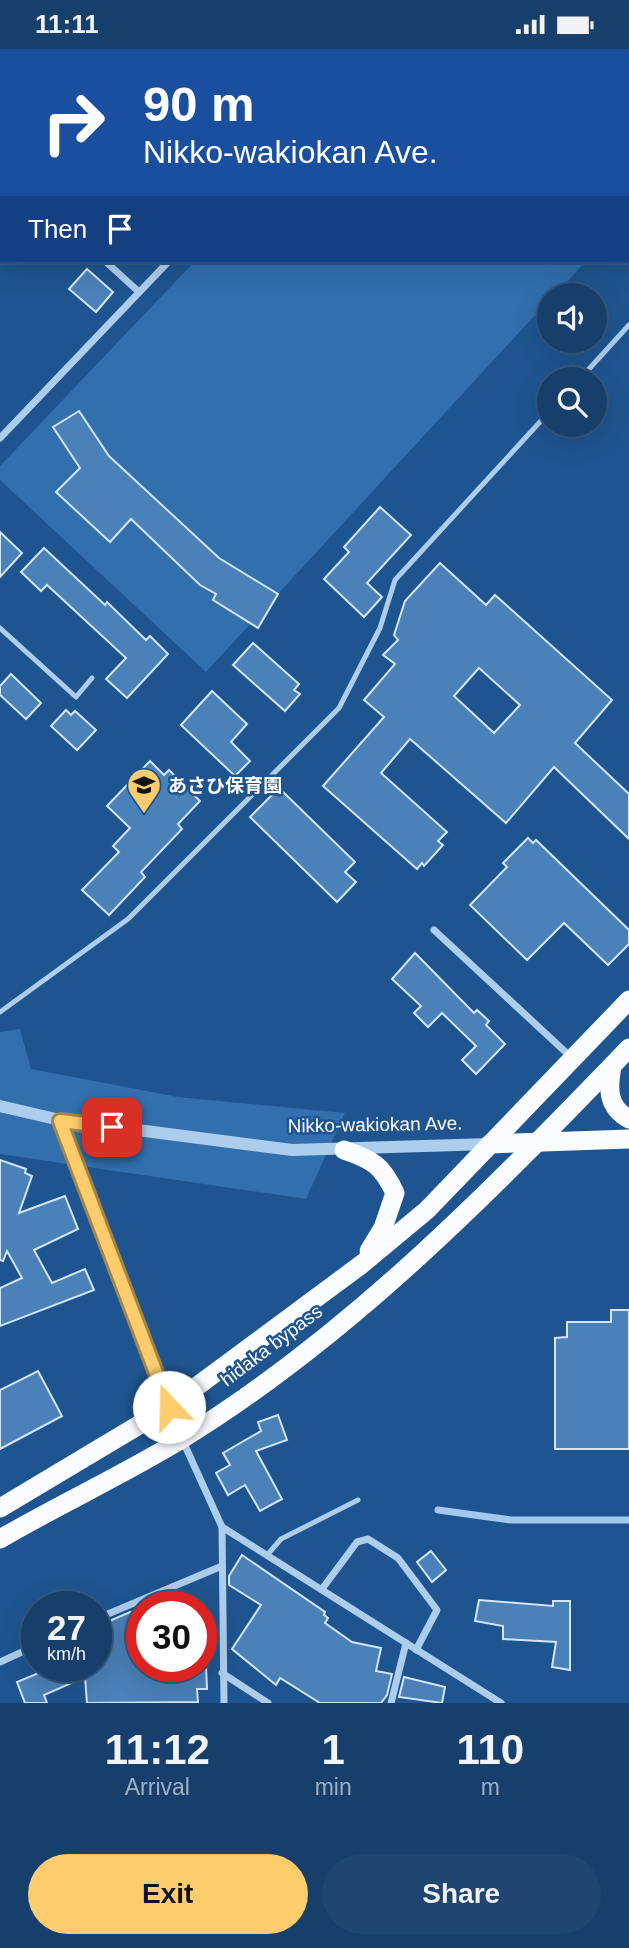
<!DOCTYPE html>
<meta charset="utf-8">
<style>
:root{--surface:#163f6b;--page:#1f4671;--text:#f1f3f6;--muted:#9eafc1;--line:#35587e;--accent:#fccc6d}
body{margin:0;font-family:Arial,"Noto Sans JP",sans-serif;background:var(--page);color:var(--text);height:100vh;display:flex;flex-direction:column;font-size:26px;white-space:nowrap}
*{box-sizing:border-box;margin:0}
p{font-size:23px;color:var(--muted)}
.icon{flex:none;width:38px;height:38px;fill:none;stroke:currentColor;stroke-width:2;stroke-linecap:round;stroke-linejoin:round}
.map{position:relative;height:1654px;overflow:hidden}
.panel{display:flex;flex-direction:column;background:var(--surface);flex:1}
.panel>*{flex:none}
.top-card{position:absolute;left:0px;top:0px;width:630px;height:214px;box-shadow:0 7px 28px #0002,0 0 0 2px var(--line);background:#1a4fa0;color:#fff;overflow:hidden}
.buttons{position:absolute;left:537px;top:234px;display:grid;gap:14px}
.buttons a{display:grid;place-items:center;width:70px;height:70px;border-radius:50%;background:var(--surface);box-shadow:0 7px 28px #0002,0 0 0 2px var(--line);font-size:35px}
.speed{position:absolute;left:21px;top:1542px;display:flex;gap:14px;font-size:35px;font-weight:700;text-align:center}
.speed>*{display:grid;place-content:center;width:91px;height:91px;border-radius:50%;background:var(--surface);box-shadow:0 7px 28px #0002,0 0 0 2px var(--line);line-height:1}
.speed small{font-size:18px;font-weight:400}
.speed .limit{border:10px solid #d22;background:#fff;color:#111}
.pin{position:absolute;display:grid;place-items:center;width:60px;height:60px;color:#fff;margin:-30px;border-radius:14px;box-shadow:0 4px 10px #0006}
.me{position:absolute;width:77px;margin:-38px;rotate:339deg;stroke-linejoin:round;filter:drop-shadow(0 0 5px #0008)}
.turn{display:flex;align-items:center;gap:24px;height:147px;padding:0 28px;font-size:32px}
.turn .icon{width:91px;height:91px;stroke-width:2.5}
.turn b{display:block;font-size:49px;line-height:60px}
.then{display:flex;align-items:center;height:66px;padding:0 28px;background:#0003;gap:14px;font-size:26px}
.eta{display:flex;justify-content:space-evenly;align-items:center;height:119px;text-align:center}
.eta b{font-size:42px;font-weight:800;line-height:49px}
.primary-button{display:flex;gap:14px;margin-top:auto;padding:14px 28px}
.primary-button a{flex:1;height:80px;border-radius:42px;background:var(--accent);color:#111;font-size:28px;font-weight:800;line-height:80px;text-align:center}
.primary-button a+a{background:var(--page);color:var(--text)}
.status{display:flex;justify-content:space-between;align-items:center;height:49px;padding:0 35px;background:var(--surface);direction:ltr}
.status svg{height:19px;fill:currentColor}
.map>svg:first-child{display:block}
</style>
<div class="status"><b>11:11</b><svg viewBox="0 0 49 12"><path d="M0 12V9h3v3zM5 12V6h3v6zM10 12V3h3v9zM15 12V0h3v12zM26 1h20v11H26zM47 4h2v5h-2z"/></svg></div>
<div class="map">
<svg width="629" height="1654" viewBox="0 0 629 1654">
<rect width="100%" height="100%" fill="#1e548f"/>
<g fill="#316fad">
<path d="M195,212H586L554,247H550L549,251L206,623L0,431V417Z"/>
<path d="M20,980L31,1020L178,1048L345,1064L306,1150L0,1105V983Z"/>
</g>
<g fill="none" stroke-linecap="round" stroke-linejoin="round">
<path stroke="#a1c8ef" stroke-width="7" d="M438,1461L511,1471H629"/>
</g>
<g fill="#4a81b8" stroke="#d3e6f9" stroke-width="2" fill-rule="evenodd">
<path d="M87,220L113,243L96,263L69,240Z"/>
<path d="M79,362L109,407L219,509L278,545L258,579L213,551L216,545L200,536L131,470L110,493L56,443L80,419L53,378Z"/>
<path d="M380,458L411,486L367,534L382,548L364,568L324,530L349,503L344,498Z"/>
<path d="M0,483L22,504L0,528Z"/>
<path d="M44,499L105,556L107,553L146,591L150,587L168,605L127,649L106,630L126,609L47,536L41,542L21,523Z"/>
<path d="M440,514L486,556L495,546L612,651L575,694L629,745V790L554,718L506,774L410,690L381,724L447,783L438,792L443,796L424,817L422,814L417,820L323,737L384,668L364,651L395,615L383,606L398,591L394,586L405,552ZM479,619L520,656L494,684L454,647Z"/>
<path d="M253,594L299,635L294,641L300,645L285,662L233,616Z"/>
<path d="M11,625L41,654L26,670L0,646V637Z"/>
<path d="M212,642L247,675L231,693L250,712L235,727L181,676Z"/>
<path d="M66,661L71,666L75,662L96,681L77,701L51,677Z"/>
<path d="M150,712L164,726L169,721L200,752L178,775L182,780L141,823L145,828L109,866L82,841L119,803L113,797L130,779L107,757Z"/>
<path d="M279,739L355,813L345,823L356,833L337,853L250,768Z"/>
<path d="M528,789L533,794L536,791L629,881V895L608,916L564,874L527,911L470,856L507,818L503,814Z"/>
<path d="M415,904L474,964L477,961L489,972L486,976L505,995L476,1025L462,1011L476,997L442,964L428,978L414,964L421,957L392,930Z"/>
<path d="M0,1111L26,1120L25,1124L32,1127L19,1164L65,1147L78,1180L34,1201L52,1234L85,1220L94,1241L0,1277V1239L22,1229L7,1202L3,1212L0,1211Z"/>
<path d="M611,1261H629V1400H555V1289L567,1288V1273H611Z"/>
<path d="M38,1322L62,1367L0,1400V1341Z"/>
<path d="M278,1366L287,1391L256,1402L282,1450L260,1462L245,1436L228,1446L216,1424L230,1416L223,1404L261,1382L258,1373Z"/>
<path d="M431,1502L446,1521L432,1533L417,1513Z"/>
<path d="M242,1506L325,1563L324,1566L328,1569L325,1574L352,1593L381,1599L376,1622L392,1625L387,1646L381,1654H320L280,1629L276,1636L232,1600L261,1556L229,1536V1527Z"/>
<path d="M479,1551L553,1557V1552H570V1621L552,1618L556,1593L503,1590V1577L475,1572Z"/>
<path d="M142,1562V1617H206L207,1640H197L198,1653L87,1654L85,1628L44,1646L47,1654H25L17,1633L46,1621L44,1617H96V1578L130,1563Z"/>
<path d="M404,1628L445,1638L442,1654L399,1648Z"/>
</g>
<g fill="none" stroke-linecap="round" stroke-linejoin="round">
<g stroke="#adcded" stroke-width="5">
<path d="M579,331L629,276"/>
<path d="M0,579L76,648L92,629"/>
<path d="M0,963L128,870L339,659L380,579L395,531L550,362"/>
<path d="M268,1505L281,1490L358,1451"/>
</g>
<g stroke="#adcded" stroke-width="7">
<path d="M46,2L48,0"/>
<path d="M367,2L369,0"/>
<path d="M0,50L2,48"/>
<path d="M0,115L2,116"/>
<path d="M105,212L139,243"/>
<path d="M0,389L169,212"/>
<path d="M434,881L572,1009"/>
<path d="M60,1071L168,1355"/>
<path d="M182,1390L222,1478L501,1654"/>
<path d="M222,1478L224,1654"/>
<path d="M322,1540L357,1493L368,1490L398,1509L437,1561L416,1601"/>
<path d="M96,1570L222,1517"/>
<path d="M0,1613L37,1596"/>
<path d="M222,1624L268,1654"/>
<path d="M391,1654L406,1594"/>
</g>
<path stroke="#adcded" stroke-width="12" d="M0,1057L60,1071L292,1101L490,1095"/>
<g stroke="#fafcff" stroke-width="19">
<path d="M612,1017C608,1039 607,1058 629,1070"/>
<path d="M490,1095L629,1090"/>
<path d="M344,1101C373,1111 382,1116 395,1144L383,1179L369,1202"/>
<path d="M0,1459L169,1358L362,1215L427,1161L629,951"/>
<path d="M0,1490C60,1455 123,1426 182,1390C351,1286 492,1141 629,999"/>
</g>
</g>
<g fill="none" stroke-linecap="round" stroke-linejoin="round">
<g stroke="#a48547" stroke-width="18">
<path id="route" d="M112,1078L60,1072L169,1358"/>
</g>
<use href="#route" stroke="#fccc6d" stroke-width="12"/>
</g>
<defs>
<g id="school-pin" transform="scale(1.75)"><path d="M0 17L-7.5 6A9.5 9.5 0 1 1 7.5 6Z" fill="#fccc6d" stroke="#1e548f"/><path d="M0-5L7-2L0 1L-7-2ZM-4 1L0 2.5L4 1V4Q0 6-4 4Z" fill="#111"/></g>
</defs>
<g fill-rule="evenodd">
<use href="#school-pin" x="144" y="736"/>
</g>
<g text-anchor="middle" stroke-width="5" stroke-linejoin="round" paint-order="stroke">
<g font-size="19" font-weight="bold" fill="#fff" stroke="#1e548f" text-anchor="start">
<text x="168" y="743">あさひ保育園</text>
</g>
<g font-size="19" fill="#fff" stroke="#1e548f">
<text transform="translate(375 1075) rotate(-1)" y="7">Nikko-wakiokan Ave.</text>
<text transform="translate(271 1296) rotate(-37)" y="7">hidaka bypass</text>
</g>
</g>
</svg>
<div class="buttons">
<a><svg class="icon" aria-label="sound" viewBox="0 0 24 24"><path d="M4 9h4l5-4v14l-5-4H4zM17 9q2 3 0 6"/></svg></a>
<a><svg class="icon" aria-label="search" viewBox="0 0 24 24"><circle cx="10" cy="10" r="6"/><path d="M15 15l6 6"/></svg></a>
</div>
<div class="speed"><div>27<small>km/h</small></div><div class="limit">30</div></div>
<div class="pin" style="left:112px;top:1078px;background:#d93025"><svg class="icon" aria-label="arrive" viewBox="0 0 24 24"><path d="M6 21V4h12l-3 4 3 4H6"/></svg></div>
<svg class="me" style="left:169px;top:1358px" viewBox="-20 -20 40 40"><circle r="19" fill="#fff"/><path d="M0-13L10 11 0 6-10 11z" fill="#fccc6d"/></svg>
<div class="top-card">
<div class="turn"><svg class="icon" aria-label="right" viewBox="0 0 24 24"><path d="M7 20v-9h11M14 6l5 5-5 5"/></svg><div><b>90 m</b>Nikko-wakiokan Ave.</div></div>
<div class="then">Then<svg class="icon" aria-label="arrive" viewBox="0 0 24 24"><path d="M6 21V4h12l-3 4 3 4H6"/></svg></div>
</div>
</div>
<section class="panel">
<div class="eta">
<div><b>11:12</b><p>Arrival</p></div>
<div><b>1</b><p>min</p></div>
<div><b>110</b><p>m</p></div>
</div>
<div class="primary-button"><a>Exit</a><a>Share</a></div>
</section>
